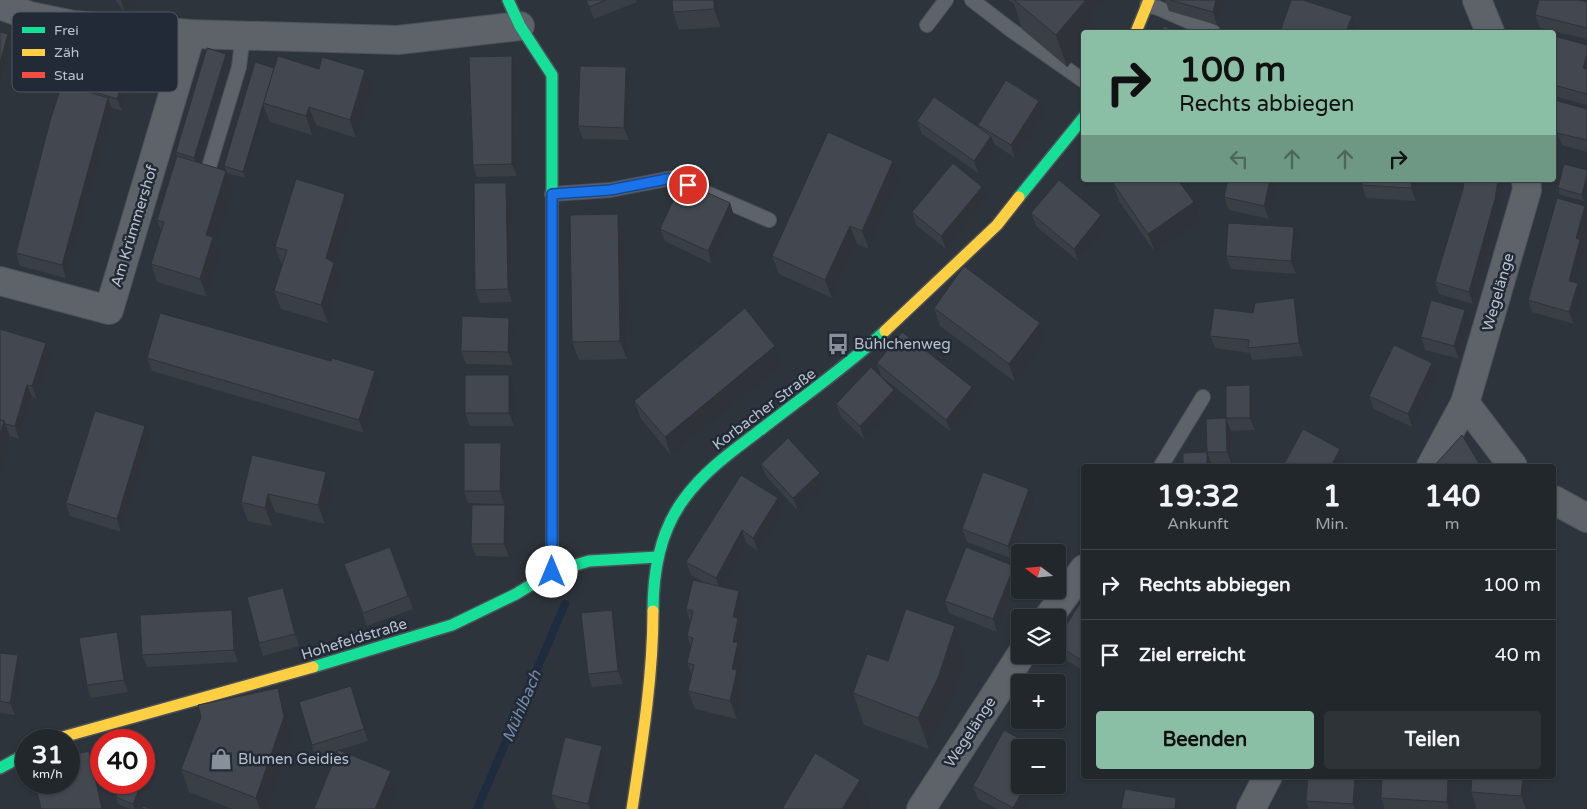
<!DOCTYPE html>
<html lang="de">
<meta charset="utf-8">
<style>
:root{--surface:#22272c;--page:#2e3338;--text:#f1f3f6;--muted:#a2a5a9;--line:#3f4448;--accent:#8abfa5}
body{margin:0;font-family:"Varela Round",sans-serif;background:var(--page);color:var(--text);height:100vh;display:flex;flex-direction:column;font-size:19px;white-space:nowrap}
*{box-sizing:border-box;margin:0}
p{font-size:16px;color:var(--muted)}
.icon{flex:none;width:28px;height:28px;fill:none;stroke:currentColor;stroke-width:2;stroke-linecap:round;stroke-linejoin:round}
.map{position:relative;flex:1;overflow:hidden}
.drawer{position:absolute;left:1081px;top:464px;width:475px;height:315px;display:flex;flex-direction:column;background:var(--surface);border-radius:5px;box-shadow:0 1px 4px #0004,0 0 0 1px var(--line)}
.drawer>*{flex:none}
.hud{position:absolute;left:1081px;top:30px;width:475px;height:152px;border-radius:5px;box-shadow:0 1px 4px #0004,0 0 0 1px var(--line);background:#8abfa5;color:#111;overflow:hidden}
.needle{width:32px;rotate:286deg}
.controls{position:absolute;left:1011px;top:544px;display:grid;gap:10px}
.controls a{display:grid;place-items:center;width:55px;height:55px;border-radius:5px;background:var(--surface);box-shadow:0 1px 4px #0004,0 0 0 1px var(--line);font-size:25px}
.speed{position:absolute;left:15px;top:729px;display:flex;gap:10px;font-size:25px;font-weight:700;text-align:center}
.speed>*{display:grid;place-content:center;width:65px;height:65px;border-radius:50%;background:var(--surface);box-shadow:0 1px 4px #0004,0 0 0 1px var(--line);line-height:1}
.speed small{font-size:12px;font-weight:400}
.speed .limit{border:8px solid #d22;background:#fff;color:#111}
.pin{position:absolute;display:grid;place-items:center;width:42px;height:42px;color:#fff;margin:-21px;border:2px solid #fff;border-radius:50%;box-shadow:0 1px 5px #0007}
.me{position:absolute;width:55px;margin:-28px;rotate:0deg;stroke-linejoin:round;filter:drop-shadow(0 0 4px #0008)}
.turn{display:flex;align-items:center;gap:18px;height:105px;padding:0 15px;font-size:22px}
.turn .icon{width:65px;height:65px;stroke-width:2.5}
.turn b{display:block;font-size:35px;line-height:42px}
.lanes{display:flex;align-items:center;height:48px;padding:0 15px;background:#0003;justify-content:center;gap:25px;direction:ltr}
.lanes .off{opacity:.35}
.eta{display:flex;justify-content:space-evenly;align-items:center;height:85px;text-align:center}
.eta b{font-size:30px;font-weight:800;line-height:35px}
.button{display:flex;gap:10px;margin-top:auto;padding:10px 15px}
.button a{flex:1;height:58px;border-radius:5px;background:var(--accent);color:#111;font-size:20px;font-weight:800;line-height:58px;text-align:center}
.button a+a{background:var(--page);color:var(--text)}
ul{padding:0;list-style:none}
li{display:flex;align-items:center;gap:15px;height:70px;padding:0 15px;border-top:1px solid var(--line)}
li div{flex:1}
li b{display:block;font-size:19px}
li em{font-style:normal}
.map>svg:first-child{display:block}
</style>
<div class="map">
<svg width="1587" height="809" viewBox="0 0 1587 809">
<rect width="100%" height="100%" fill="#2e343b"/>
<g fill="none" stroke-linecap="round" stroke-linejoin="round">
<path stroke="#1d2c3f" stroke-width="8" d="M477,809L565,604"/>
<g stroke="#4c5158" stroke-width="16">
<g id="lane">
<path d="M972,0L1011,30L1084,81"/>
<path d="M1147,5L1158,8L1213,32"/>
<path d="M927,25L946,0"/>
<path d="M209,167L239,67L243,34"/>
<path d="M552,194L610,190L672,178L769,220"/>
<path d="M1161,466L1203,397"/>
</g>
</g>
<g stroke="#4c5158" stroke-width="30">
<g id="street">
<path d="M1477,0L1490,32"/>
<path d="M0,5L30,16L73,25L191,34L398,40L520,26"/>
<path d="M0,281L109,310L191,34"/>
<path d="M1431,466L1465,403"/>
<path d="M1513,466L1465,403L1527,190L1526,180"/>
<path d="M1554,500L1587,518"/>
<path d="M1048,618L1084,569"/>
<path d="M921,809L1021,655"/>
<path d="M1251,809L1268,776"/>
</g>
</g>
<g stroke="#4c5158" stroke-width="14">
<g id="fast">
<path d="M508,0L520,26L552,75V365"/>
<path d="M1019,197L1084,117"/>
<path d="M653,611C653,572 660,531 684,499C705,470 735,449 763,428C804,396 847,366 885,331"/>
<path d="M313,667L452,625L516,594L552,572L589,561L658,557"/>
<path d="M0,768L26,754"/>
</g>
</g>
<g stroke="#4c5158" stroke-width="14">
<g id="slow">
<path d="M1136,32L1149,0"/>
<path d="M885,331L997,225L1019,197"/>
<path d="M52,740L313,667"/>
<path d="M632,809C642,744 653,677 653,611"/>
</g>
</g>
<g stroke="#4c5158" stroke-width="14">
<path id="jam" d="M552,365V572"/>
</g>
<use href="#lane" stroke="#5e6269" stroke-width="14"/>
<use href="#street" stroke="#5e6269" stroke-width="28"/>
<use href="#fast" stroke="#16e098" stroke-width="11"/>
<use href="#slow" stroke="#ffcf43" stroke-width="11"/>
<use href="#jam" stroke="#f24e42" stroke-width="11"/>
</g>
<g fill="#3a3e45">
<path d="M115,0H141L125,13Z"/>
<path d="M586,0H636L637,2L594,19Z"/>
<path d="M719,0L721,27L679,30L673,12Z"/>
<path d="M1008,0H1103L1090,15L1096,32H1084V47L1067,67L1022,29L1014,4Z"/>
<path d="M1165,0H1225L1217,25L1169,11Z"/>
<path d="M1587,2V39L1540,28L1535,15Z"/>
<path d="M1554,36L1587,45V105L1554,96Z"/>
<path d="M226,54L228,60L197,162L226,171L224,166L274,68L365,70L372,88L356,138L316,125L312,135L270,122L265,110L245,178L227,173L233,189L216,244L220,255L207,297L157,282L151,264L161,230L157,220L177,156L176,152Z"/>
<path d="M57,55L48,87L27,81L25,75Z"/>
<path d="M137,64L122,111L112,108L113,111L66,278L20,266L16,253L68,86L67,83Z"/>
<path d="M516,69L517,176L477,177L473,165Z"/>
<path d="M630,79L629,140L583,139L578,126Z"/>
<path d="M1587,109V152L1562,145L1557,133Z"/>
<path d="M1044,113L1015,158L994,144L996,149L978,173L922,134L917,121L979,128L978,125Z"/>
<path d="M1084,143V161L1079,149Z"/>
<path d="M893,161L900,179L869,249L857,244L832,298L779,274L772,256Z"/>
<path d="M1587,170L1584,201L1560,195L1558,188Z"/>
<path d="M1110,180H1178L1200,221L1155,252L1119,201L1113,183Z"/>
<path d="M1228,180H1277L1269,219L1229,210L1224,197Z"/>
<path d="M1417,180L1416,201L1366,198L1362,185Z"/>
<path d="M1464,180H1504L1500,211L1473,304L1439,294L1435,282L1463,189Z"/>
<path d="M506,183L511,196L512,302L480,303L475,290Z"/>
<path d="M345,194L352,212L335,267L340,281L328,323L281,309L274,291L282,265L275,247Z"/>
<path d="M986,199L946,249L916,225L912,212Z"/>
<path d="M730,203L734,216L712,264L665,241L660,229Z"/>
<path d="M1587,211V229L1582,245L1585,252L1576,283L1582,296L1574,324L1532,312L1528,300Z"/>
<path d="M1031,213L1101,215L1106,228L1078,261L1036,226Z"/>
<path d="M618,214L625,233L627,359L579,360L572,342Z"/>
<path d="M1298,240L1296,274L1231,269L1226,256Z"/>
<path d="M1294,298L1298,311L1303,356L1252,360L1250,353L1215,348L1210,336L1253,313Z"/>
<path d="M934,308L1046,341L1015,382L940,326Z"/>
<path d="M1465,310L1469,322L1459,359L1425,350L1421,337Z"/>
<path d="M509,318L514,330L513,365L466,364L461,351Z"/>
<path d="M0,329L50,356L37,399L32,397L19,439L10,436L11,440L0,476Z"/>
<path d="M775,346L782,365L671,455L641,419L634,401Z"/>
<path d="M147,358L331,361L375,371L379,383L364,433L152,371Z"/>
<path d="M877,363L977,400L951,432L881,376Z"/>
<path d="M1432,363L1437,376L1412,427L1374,409L1369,396Z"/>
<path d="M514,387V426H470L465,413Z"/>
<path d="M894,390L899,402L864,439L841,417L836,404Z"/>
<path d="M1254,398L1255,430L1231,431L1232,465H1212L1183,453L1207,452L1226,418Z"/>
<path d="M150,439L121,532L70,516L66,503Z"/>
<path d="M505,456L504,504L468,503L464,491Z"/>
<path d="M761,464L825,486L798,511L766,476Z"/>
<path d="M326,472L333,491L325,524L275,512L272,526L248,521L241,502Z"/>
<path d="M741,475L783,511L758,551L746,543L722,587L746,609L742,628L745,636L741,651L744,660L740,678L744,688L737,719L695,709L688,691L692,675L687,663L691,647L687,636L690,622L686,609L705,583L691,575L686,562Z"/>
<path d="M1034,501L1013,559L967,542L962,529Z"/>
<path d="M505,505L510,518L509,557L476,556L471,544Z"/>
<path d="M390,547L413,609L367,626L344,564Z"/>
<path d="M1014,566L1018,579L997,632L949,613L945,601Z"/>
<path d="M283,588L287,600L299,646L263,656L259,643Z"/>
<path d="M1084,597V671L1059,656L1058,651V638Z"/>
<path d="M612,610L616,622L623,684L592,687L588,674Z"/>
<path d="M237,623L238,662L147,667L142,655Z"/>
<path d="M955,626L966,658L949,709L929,749L864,725L853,693L888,661Z"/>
<path d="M121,645L128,692L91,698L87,685Z"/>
<path d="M0,653L18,655L22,668L15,715L0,713Z"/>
<path d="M351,686L368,741L339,750L391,771L397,790L389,809H314L338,751L316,757L312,745Z"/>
<path d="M278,688L286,712L292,740L268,809H232L189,792L181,769Z"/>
<path d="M602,746L606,759L595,809H560L556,808L551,795Z"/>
<path d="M151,771L136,809H131L118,804L116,797Z"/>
<path d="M1361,776L1358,809H1309L1306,801Z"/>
<path d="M1382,776H1456L1454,809H1385L1381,798Z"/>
<path d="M1472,776H1531L1529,809H1477L1471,792Z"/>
<path d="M973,786L1024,809H997L978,799Z"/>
</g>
<g fill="#2f3238">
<path d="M121,0H141L125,13Z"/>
<path d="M714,0H719L721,27L714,9Z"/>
<path d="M1076,0H1103L1090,15L1096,32H1084V47L1067,67L1056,35Z"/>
<path d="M1216,0H1225L1217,25L1213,12Z"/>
<path d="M1352,16L1358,32H1346Z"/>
<path d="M8,34L11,41L2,71L0,66V63Z"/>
<path d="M55,49L57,55L48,87L45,81Z"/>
<path d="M132,52L137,64L122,111L117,99Z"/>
<path d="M226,54L228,60L197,164L194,158Z"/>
<path d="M1587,54V78L1583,68Z"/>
<path d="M512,56L516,69L517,176L512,164Z"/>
<path d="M626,67L630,79L629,140L624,128Z"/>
<path d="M365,70L372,88L356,138L350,120Z"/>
<path d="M0,71L2,76L0,82Z"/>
<path d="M108,98L113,111L66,278L62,265Z"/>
<path d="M1039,101L1044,113L1015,158L1011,145Z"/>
<path d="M263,104L265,110L245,178L243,172Z"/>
<path d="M309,107L316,125L312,135L306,116Z"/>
<path d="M991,136L996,149L978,173L974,161Z"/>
<path d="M893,161L900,179L869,249L862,231Z"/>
<path d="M226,171L233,189L216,244L220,255L207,297L200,279L206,235Z"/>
<path d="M1587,175V190L1584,201L1582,195Z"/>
<path d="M1270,180H1277L1269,219L1264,206Z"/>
<path d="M1412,180H1417L1416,201L1411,188Z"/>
<path d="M1498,180H1504L1500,211L1473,304L1469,292Z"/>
<path d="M506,183L511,196L512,302L508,289Z"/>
<path d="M982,187L986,199L946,249L941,236Z"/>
<path d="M345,194L352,212L335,267L340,281L328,323L321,305L326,258Z"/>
<path d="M1194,202L1200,221L1155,252L1148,234Z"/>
<path d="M730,203L734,216L712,264L708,251Z"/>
<path d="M1585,206L1587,211V229L1582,245L1585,252L1573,293L1569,281L1576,238Z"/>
<path d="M618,214L625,233L627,359L620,341Z"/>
<path d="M1101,215L1106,228L1078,261L1074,249Z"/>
<path d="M850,226L857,244L832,298L825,280Z"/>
<path d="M1294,227L1298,240L1296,274L1291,261Z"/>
<path d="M1578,283L1582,296L1574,324L1569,312Z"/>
<path d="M1294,298L1298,311L1303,356L1299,343Z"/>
<path d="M1465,310L1469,322L1459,359L1454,346Z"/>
<path d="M509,318L514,330L513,365L508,352Z"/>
<path d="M1040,323L1046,341L1015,382L1009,364Z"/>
<path d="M46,343L50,356L37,399L32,386Z"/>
<path d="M775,346L782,365L671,455L665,437Z"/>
<path d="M1432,363L1437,376L1412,427L1408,414Z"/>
<path d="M375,371L379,383L364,433L359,420Z"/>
<path d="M509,375L514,387V426L509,413Z"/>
<path d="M27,385L32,397L19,439L15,426Z"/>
<path d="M1250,385L1254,398L1255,430L1250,418Z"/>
<path d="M972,387L977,400L951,432L946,420Z"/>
<path d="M894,390L899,402L864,439L860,426Z"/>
<path d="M1226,418L1231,431L1232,465L1227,452Z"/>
<path d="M4,421L11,440L0,476V435Z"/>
<path d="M145,426L150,439L121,532L117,519Z"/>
<path d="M501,443L505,456L504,504L500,491Z"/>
<path d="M1340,449L1347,466H1331Z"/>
<path d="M1207,452L1212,465V466H1207Z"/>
<path d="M326,472L333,491L325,524L318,505Z"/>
<path d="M820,473L825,486L798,511L793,498Z"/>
<path d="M1029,489L1034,501L1013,559L1008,546Z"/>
<path d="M268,494L275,512L272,526L265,508Z"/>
<path d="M778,498L783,511L758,551L753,538Z"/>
<path d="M505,505L510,518L509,557L504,544Z"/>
<path d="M742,530L746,543L720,591L716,578Z"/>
<path d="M1014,566L1018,579L997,632L993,619Z"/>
<path d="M283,588L287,600L299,646L295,634Z"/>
<path d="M739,591L746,609L742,628L745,636L741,651L744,660L740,678L744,688L737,719L730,701L733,617Z"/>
<path d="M232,610L237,623L238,662L234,650Z"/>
<path d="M612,610L616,622L623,684L618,671Z"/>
<path d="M955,626L966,658L949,709L929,749L918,718Z"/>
<path d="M117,632L121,645L128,692L124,680Z"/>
<path d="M18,655L22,668L15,715L10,703Z"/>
<path d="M351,686L356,699L368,741L364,729Z"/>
<path d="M278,688L286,712L292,740L268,809H260L256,798Z"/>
<path d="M602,746L606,759L595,809H590L588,804Z"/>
<path d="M89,751L96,770L105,809H102Z"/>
<path d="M149,765L151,771L136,809H135L133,804L142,782H144V778Z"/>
<path d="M391,771L397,790L389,809H375Z"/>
<path d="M1355,776H1361L1358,809H1355L1353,804Z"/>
<path d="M1448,776H1456L1454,809H1449L1447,802Z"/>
<path d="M1523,776H1531L1529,809H1526L1521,796Z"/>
<path d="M860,780L871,809H842Z"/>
<path d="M1026,785H1037L1024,809H1014L1013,808Z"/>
<path d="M1176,798L1180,809H1175Z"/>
</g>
<g fill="#434850" stroke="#2f3238">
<path d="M586,0H606L589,7Z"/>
<path d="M672,0H714V9L673,12Z"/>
<path d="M1014,0H1084L1085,1L1056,35Z"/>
<path d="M1170,0H1216L1213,12Z"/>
<path d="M1291,0H1303L1352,16L1346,32H1280Z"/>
<path d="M1539,0H1578L1587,2V28L1535,15Z"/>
<path d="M1164,26L1176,32H1161Z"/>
<path d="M0,32L8,34L0,63Z"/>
<path d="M82,36L132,52L117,99L67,83Z"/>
<path d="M1554,36L1587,45V54L1583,68L1587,69V94L1554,85Z"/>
<path d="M207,48L226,54L194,158L176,152Z"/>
<path d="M278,56L319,69L322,57L365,70L350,120L309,107L306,116L263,103Z"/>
<path d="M512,56V164L473,165L469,57Z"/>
<path d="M255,62L274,68L243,172L224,166Z"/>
<path d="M580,66L626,67L624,128L578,126Z"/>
<path d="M1006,80L1039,101L1011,145L978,125Z"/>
<path d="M62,84L108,98L62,265L16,253L50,121Z"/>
<path d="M934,97L991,136L974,161L917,121Z"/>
<path d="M1554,100L1587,109V140L1557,133L1554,112Z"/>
<path d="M828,132L893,161L862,231L850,226L825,280L772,256Z"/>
<path d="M1084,143V152L1079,149Z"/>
<path d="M177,156L226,171L206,235L213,237L200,279L151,264L164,222L157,220Z"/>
<path d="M953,163L982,187L941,236L912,212Z"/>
<path d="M1564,164L1587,170V175L1582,195L1558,188Z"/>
<path d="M296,179L345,194L326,258L334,263L321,305L274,291L287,250L275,247Z"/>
<path d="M1059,180L1101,215L1074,249L1031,213Z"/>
<path d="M1117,180H1178L1194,202L1148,234L1113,183Z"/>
<path d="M1228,180H1270L1264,206L1224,197Z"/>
<path d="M1362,180H1412L1411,188L1362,185Z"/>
<path d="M1464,180H1498L1495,199L1469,292L1435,282L1463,189Z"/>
<path d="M682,181L730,203L708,251L660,229Z"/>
<path d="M474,183H506L508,289L475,290Z"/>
<path d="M1557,198L1585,206L1576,238L1580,240L1569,281L1578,283L1569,312L1528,300Z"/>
<path d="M618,214L620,341L572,342L570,215Z"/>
<path d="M1228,223L1294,227L1291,261L1226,256Z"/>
<path d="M964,266L1040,323L1009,364L934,308Z"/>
<path d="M1294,298L1299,343L1248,348L1249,340L1210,336L1214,308L1253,313L1255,303Z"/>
<path d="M1431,300L1465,310L1454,346L1421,337Z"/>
<path d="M745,308L775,346L665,437L634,401Z"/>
<path d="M160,313L331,361L332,358L375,371L359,420L147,358Z"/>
<path d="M462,316L509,318L508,352L461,351Z"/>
<path d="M0,329L46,343L32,386L27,385L15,426L5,424L4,421L0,420Z"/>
<path d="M902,332L972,387L946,420L877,363Z"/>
<path d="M1394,345L1432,363L1408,414L1369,396Z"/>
<path d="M871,367L894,390L860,426L836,404Z"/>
<rect x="465" y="375" width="44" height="38"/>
<path d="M1250,385V418H1226V386Z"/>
<path d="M95,411L145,426L117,519L66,503Z"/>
<path d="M1226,418L1227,452H1207L1206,419Z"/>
<path d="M0,420L4,421L0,435Z"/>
<path d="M1303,429L1340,449L1331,466H1283Z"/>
<path d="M1462,435L1480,465L1479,466H1434Z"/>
<path d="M788,438L820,473L793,498L761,464Z"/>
<path d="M464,443H501L500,491H464Z"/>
<path d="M1207,452V466H1183V453Z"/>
<path d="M252,455L326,472L318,505L268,494L265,508L241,502Z"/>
<path d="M983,472L1029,489L1008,546L962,529Z"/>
<path d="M741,475L778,498L753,538L742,530L716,578L686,562Z"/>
<path d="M472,505H505L504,544H471Z"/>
<path d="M390,547L408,596L363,613L344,564Z"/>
<path d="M966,547L1014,566L993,619L945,601Z"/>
<path d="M693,580L739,591L733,617L738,618L733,642H738L732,669L737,670L730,701L688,691L694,665L687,663L693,638L687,636L693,611L686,609Z"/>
<path d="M283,588L295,634L259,643L247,597Z"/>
<path d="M1084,597V662L1058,645V638Z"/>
<path d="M906,609L955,626L938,678L918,718L853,693L867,654L888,661Z"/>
<path d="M232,610L234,650L142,655L140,615Z"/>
<path d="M612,610L618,671L588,674L581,613Z"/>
<path d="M117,632L124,680L87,685L79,638Z"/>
<path d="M0,653L18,655L10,703L0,701Z"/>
<path d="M351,686L364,729L312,745L299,702Z"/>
<path d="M278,688L284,717L256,798L181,769L201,717L198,705Z"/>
<path d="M1004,730L1036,748H1020V785H1026L1013,808L973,786Z"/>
<path d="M565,737L602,746L588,804L551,795Z"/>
<path d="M338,750L391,771L375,809H314Z"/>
<path d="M89,751L102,809H41L35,782H69V756Z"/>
<path d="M815,753L860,780L842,809H782Z"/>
<path d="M144,763L149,765L144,778Z"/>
<path d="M1308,776H1355L1353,804L1306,801Z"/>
<path d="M1382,776H1448L1447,802L1381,798Z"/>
<path d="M1472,776H1523L1521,796L1471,792Z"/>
<path d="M122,782H142L133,804L116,797Z"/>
<path d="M1125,789L1176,798L1175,809H1121Z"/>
<path d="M143,806L152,809H142Z"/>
</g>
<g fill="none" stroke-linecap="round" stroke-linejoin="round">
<g stroke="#114b97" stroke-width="12">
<path id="route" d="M552,572V194L610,190L672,178L688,185"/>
</g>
<use href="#route" stroke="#1a73e8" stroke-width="9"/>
</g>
<defs>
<g id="bus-bare" transform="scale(1.725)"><path d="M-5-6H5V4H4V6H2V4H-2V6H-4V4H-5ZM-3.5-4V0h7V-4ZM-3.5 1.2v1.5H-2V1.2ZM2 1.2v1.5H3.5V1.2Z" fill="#889099" stroke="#212a36" stroke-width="2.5" paint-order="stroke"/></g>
<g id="shop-bare" transform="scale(1.725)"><path d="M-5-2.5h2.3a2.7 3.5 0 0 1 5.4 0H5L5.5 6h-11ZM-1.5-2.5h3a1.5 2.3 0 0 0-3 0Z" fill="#889099" stroke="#212a36" stroke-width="2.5" paint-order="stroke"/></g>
</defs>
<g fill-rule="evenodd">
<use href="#bus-bare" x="838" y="344"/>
<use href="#shop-bare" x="221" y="759"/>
</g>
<g text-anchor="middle" stroke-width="5" stroke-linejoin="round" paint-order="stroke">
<g font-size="15" fill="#b9c1cb" stroke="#212a36">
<text transform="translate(134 226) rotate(-73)" y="5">Am Krümmershof</text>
<text transform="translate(1498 292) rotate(-74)" y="5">Wegelänge</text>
<text transform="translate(764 409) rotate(-37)" y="5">Korbacher Straße</text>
<text transform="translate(354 639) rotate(-17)" y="5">Hohefeldstraße</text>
<text transform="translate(970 732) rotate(-57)" y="5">Wegelänge</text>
</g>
<g font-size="15" fill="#b9c1cb" stroke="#212a36" text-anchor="start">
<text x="854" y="349">Bühlchenweg</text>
<text x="238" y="764">Blumen Geidies</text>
</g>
<g font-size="16" font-style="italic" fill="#758ba7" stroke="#212a36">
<text transform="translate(521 706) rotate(-67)" y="6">Mühlbach</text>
</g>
</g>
<rect x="12" y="12" width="166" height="80" rx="8" fill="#212a36" stroke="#4f5763" stroke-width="1"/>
<rect x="22" y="27" width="23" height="6" fill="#16e098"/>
<rect x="22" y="49" width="23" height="7" fill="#ffcf43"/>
<rect x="22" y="72" width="23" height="6" fill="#f24e42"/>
<g font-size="14" fill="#b9c1cb">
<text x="54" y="35">Frei</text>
<text x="54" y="57">Zäh</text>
<text x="54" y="80">Stau</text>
</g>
</svg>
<div class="controls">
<a><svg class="needle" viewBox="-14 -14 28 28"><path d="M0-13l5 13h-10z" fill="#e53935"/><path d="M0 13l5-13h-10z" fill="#a2a5a9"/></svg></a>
<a><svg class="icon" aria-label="layers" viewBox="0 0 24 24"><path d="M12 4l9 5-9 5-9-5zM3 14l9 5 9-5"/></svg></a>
<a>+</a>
<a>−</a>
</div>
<div class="speed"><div>31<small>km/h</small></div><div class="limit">40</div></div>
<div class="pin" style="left:688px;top:185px;background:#d93025"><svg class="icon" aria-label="arrive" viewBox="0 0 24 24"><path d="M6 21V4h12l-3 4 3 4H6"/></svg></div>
<svg class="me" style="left:552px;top:572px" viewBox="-20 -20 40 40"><circle r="19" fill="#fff"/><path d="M0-13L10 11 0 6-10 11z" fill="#1a73e8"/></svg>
<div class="hud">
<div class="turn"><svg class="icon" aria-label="right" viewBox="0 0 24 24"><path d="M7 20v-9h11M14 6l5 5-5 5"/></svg><div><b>100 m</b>Rechts abbiegen</div></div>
<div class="lanes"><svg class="icon off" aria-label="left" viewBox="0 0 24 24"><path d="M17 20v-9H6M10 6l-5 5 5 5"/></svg><svg class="icon off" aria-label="ahead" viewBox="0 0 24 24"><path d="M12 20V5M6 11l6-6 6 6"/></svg><svg class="icon off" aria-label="ahead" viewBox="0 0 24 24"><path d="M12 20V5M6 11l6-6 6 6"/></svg><svg class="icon" aria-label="right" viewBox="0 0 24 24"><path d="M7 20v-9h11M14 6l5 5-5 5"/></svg></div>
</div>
<section class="drawer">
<div class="eta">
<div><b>19:32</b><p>Ankunft</p></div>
<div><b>1</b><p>Min.</p></div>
<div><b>140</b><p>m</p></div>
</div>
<ul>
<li><svg class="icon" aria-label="right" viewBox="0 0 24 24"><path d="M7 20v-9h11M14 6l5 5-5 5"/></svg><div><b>Rechts abbiegen</b></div><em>100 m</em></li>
<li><svg class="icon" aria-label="arrive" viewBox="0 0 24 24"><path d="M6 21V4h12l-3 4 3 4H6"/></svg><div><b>Ziel erreicht</b></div><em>40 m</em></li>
</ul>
<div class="button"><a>Beenden</a><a>Teilen</a></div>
</section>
</div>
